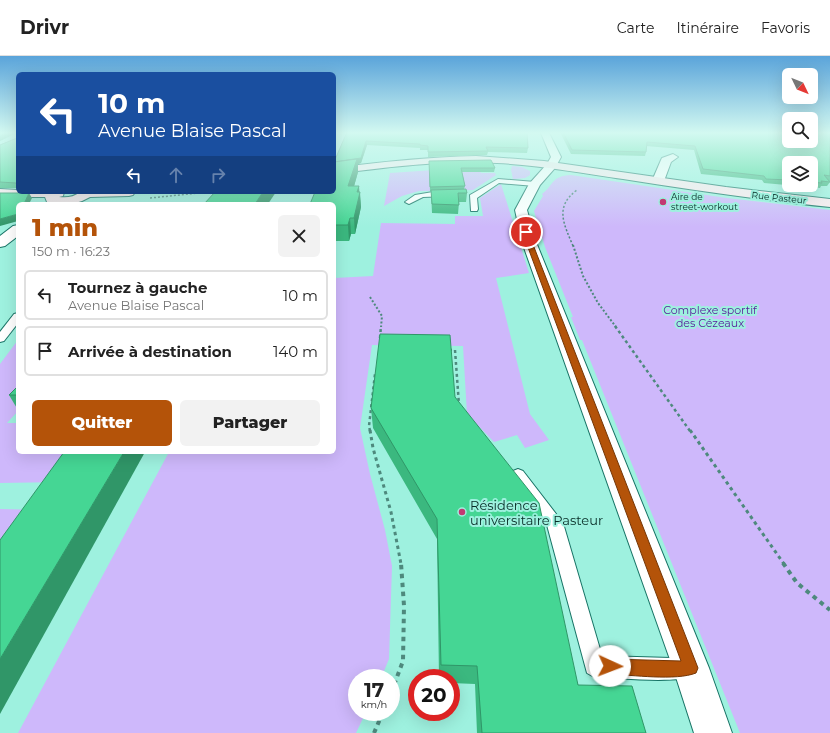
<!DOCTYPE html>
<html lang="fr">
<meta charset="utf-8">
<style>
:root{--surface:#fff;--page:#f2f2f2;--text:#222;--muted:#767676;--line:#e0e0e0;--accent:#b45309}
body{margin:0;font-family:Montserrat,sans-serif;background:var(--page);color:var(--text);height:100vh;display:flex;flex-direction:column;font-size:15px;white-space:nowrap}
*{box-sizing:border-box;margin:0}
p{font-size:13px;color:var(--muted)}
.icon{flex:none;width:22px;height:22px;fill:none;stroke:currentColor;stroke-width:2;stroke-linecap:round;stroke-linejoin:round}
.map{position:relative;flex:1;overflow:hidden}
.panel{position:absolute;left:16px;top:146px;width:320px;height:252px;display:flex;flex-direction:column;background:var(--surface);border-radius:6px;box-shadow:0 4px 16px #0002}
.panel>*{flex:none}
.top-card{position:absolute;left:16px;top:16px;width:320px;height:122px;border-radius:6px;box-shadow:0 4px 16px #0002;background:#1a4fa0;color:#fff;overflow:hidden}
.needle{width:26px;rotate:133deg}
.buttons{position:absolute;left:782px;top:12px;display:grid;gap:8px}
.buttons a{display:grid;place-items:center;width:36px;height:36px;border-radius:6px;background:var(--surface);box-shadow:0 4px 16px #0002;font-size:20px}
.speed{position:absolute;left:348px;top:613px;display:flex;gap:8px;font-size:20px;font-weight:700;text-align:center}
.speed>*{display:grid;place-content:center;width:52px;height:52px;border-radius:50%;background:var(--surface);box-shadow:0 4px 16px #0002;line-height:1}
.speed small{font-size:10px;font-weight:400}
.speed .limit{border:6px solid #d22;background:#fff;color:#111}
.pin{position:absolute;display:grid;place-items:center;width:34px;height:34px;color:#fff;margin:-17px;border:2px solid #fff;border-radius:50%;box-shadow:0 1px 4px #0007}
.me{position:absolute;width:44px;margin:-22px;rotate:92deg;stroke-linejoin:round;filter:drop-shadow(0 0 3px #0008)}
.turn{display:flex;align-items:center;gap:14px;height:84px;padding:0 16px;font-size:18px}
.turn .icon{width:52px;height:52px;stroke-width:2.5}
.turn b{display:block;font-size:28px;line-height:34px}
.lanes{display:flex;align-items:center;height:38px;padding:0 16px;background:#0003;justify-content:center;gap:20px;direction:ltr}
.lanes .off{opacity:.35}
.round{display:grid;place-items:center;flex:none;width:42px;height:42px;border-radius:6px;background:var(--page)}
.overview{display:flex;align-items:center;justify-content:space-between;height:68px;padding:0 16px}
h1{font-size:24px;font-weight:800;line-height:30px;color:var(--accent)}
.cta{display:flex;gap:8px;margin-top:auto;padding:8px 16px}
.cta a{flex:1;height:46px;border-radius:6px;background:var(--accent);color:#fff;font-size:16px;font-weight:800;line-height:46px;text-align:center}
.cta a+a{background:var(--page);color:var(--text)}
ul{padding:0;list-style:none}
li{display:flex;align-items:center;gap:12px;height:50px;margin:0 8px 6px;padding:0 8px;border:2px solid var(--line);border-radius:6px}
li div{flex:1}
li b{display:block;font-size:15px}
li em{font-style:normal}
header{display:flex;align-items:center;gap:24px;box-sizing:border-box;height:56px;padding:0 20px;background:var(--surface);border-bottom:1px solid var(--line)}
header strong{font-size:19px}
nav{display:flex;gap:22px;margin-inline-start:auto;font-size:14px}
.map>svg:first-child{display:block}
</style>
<header>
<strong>Drivr</strong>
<nav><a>Carte</a><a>Itinéraire</a><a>Favoris</a></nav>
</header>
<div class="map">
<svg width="830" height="677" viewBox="0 0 830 677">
<rect width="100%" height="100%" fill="#9ef1df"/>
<g fill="#ceb8fb">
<path d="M512,110L522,111L530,115V119L525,122L513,123L511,114Z"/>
<path d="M479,111L481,117H495L496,119L473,134L419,135L402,140L384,150L390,117Z"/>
<path d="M571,119L727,142L830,154V677H740L582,284H580L571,261H573L545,191L534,155L543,140L542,138C554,129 551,120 571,119Z"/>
<path d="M501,128L529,217L496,222L530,358L549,384L525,392L517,379L494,386L467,358L463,290L372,289L360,372L370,418L385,474L392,510L389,603L381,622H357V656H366L356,677H18L169,396H334V222L373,220L381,167L455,168V160H483L480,142Z"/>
<path d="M18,284V355L7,367H18V396H81L63,426L0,427V308Z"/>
<path d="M0,453L45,454L0,520Z"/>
</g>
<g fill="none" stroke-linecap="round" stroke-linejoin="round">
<g stroke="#187466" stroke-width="2">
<g id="lane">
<path d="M498,123L535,126L538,128L535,130L499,127L477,142L478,153L477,155H471L470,139Z"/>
<path d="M433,136H448L452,138L448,140L423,141L409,148L405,146L415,139Z"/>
<path d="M18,257V267L4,285L0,286V276L14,258Z"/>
<path d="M518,413L523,415L563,467L602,600L671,602L691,601L698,605L702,612L698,619C677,628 620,622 594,621L587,617L547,469L510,419L513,415Z"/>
</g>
</g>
<g stroke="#187466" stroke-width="2">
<g id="street">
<path d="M541,77H549L561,101L555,112L540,129L527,154L536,186L709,612L732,677H694L673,612L522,186L515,154L529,128L547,108L551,101Z"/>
<path d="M673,98L678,101L671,106L664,125L662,127H654L652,125L661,104L662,102Z"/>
<path d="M18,169V180L5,190L0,191V180L13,170Z"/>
</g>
</g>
<g stroke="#187466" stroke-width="2">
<g id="secondary">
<path d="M476,100L544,105L726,131L830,143V151C761,144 692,134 623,123C581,117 539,109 497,107C442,104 388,111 334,118V112C381,106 429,101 476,100Z"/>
<path d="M0,133L18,134V136H64L63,140L59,141C67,142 74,141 80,136H135L133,139L129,140L90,141L82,145L72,148H54L47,146L45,141H0Z"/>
</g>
</g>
<g stroke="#4e897d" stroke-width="1.5" stroke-dasharray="2 2" stroke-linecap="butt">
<path d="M150,142L209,136"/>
<path d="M573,190C564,168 554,151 577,134"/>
</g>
<g stroke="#4e897d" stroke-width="2" stroke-dasharray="2 2" stroke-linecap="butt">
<path d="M573,189L583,220L598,247L616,271"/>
<path d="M370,241L382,260L381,271"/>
</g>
<g stroke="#4e897d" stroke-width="2.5" stroke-dasharray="3 3" stroke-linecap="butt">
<path d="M615,270L690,375"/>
<path d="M380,282L381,270"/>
<path d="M449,294H455L459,349"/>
<path d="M370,375L369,370L375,318"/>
</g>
<g stroke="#4e897d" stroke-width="3" stroke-dasharray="3.5 3.5" stroke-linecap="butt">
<path d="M370,374L373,392L391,456L401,508"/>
<path d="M690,374L784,508"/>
</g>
<g stroke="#4e897d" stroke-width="4" stroke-dasharray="4.5 4.5" stroke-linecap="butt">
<path d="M783,507L797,527L830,554"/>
<path d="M391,637L403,605L404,550L401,507"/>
<path d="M374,677L383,656"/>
</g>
<use href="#lane" fill="#fff" fill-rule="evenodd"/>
<use href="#street" fill="#fff" fill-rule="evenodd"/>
<use href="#secondary" fill="#fbe9ee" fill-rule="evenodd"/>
</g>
<g fill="#3bb87f" fill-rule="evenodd">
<path d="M0,76H18V132H0V89L17,82V77L0,85Z"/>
<path d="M347,76L528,92L527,97L488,96L487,99L428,101V94H420V92L367,89L361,107L358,108V116L354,130H359L361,151L355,178H351L349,185H336L334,193V136Z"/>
<path d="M560,76H830V125H829L830,126L827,130H821L820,132L764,127L762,124L701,118L694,94L646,90V96L645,100L571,98ZM789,107H811V129H789Z"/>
<path d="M429,109L495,112L494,116H462L465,130L464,133L467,137L466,146H459L458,158L432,157L431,135H430Z"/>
<path d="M18,330V354L9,339Z"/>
<path d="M455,341L578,629L646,677H477L475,628L451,627V622H439L437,483L373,372L371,352Z"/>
</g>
<g fill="#309668">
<path d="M6,76H17L0,85V80Z"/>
<path d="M366,85L367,89L361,107L358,108V116L350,145L334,110V106Z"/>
<path d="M359,130V140L360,136L361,151L355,178L354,162L357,136Z"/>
<path d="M263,136H276L268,148H255Z"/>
<path d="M29,137L32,142L29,148H24Z"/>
<path d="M18,158V165L0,170V163Z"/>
<path d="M350,162L351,178L349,185L348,169Z"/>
<path d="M335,169L336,185L334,193V171Z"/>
<path d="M124,396H145L0,658V603Z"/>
</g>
<g fill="#45d694" stroke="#309668">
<path d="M0,76H6L0,80Z"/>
<path d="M17,76H18V129H17L16,127L0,126V89L17,82Z"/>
<path d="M347,76H527L528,92L486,91L488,95L428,96V90L420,89V88L366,85L361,102L334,106Z"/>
<path d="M563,76H789V85H811V76H830V120L824,119L830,126L821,125L822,127L811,126V107H789V124L766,123L764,120L703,113L695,90L647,86L646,96L572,94Z"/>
<path d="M357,103L348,130H359L357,136H360L354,162H350L348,169H335L334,171V148H310L315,136H334V106Z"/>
<path d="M491,104L495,112H461L465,130L430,131L429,105Z"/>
<path d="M466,133L467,137H458L459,149L432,148L431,134Z"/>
<path d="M215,136H263L255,148H204Z"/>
<path d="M0,137H29L24,148H18V158L0,163Z"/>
<path d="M380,278L450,279L455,341L539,447L578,629L632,630L646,677H482L477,610L441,609L437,463L371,352Z"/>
<path d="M18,330V339H9Z"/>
<path d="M64,396H124L0,603V484Z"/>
</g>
<linearGradient id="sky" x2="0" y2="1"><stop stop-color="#5aa4da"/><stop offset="0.45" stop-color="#d3f9f1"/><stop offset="1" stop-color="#d3f9f1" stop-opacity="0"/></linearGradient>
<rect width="830" height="171" fill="url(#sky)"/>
<path fill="#b45309" stroke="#753606" d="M524,174L529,176L532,186L698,612L696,617C676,625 632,619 610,618L604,616L602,610L604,605L610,603L681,605L526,186Z"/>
<g fill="#c23972" stroke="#9ef1df" stroke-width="1.5">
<circle cx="663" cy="146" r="4"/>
<circle cx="462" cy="456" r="4"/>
</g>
<g text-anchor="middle" stroke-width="4" stroke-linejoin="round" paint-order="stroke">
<g font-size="9" fill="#072c26" stroke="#9ef1df" text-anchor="start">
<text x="671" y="144">Aire de<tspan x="671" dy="10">street-workout</tspan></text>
</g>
<g font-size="9" fill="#072c26" stroke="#9ef1df">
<text transform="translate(779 142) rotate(6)" y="3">Rue Pasteur</text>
</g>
<g font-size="11" fill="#571a98" stroke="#9ef1df">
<text x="710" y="258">Complexe sportif<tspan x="710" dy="13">des Cézeaux</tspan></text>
</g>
<g font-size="13" fill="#072c26" stroke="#9ef1df" text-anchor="start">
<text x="470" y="454">Résidence<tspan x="470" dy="15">universitaire Pasteur</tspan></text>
</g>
</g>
</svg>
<div class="buttons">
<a><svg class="needle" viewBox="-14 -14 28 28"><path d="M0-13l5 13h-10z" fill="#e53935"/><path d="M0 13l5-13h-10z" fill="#767676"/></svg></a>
<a><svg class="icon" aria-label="search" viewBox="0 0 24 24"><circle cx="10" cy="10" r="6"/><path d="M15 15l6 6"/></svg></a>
<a><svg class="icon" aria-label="layers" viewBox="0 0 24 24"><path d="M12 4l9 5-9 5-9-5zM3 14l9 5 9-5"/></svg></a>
</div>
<div class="speed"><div>17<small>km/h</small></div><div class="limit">20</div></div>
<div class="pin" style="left:526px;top:176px;background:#d93025"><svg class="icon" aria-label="arrive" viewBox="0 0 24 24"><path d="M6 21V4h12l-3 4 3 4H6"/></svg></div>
<svg class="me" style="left:610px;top:610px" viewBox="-20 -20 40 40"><circle r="19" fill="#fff"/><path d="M0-13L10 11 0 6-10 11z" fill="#b45309"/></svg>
<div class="top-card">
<div class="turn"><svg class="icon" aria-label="left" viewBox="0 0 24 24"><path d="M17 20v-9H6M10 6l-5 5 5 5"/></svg><div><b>10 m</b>Avenue Blaise Pascal</div></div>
<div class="lanes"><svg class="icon" aria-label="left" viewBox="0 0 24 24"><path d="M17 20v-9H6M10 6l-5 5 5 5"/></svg><svg class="icon off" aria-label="ahead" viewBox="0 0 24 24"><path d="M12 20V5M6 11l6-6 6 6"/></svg><svg class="icon off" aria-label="right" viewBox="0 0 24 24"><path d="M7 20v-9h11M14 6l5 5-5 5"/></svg></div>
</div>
<section class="panel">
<div class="overview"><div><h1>1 min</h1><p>150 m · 16:23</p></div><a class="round"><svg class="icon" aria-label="close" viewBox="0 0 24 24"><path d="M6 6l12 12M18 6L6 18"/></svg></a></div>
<ul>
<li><svg class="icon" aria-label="left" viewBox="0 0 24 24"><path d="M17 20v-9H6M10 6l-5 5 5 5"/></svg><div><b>Tournez à gauche</b><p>Avenue Blaise Pascal</p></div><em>10 m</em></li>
<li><svg class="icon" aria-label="arrive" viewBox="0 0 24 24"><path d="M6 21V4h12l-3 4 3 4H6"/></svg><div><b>Arrivée à destination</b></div><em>140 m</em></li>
</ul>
<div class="cta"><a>Quitter</a><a>Partager</a></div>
</section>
</div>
